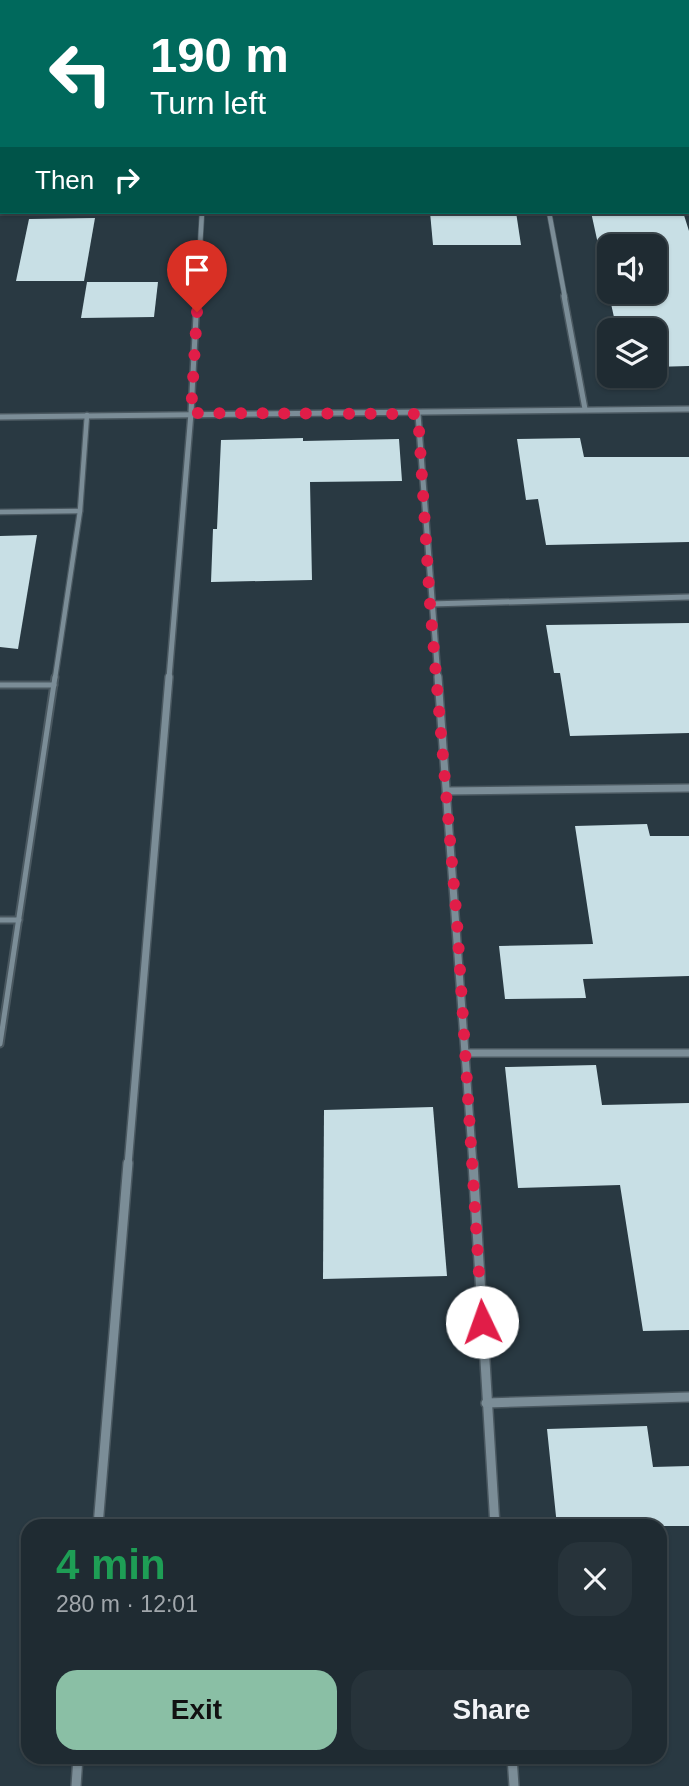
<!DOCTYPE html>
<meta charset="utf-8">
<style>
:root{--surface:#1f2b32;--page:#27333a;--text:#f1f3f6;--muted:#a1a7ac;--line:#3c474d;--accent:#8abfa5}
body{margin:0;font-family:Helvetica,sans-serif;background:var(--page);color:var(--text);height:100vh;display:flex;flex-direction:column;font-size:26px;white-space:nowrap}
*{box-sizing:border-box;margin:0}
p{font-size:23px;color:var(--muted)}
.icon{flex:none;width:38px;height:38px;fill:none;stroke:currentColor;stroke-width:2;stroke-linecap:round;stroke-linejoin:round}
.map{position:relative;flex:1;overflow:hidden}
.sheet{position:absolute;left:21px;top:1519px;width:646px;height:245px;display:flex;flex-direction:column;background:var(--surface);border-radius:21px;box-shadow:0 2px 5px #0004,0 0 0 2px var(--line)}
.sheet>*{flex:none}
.guide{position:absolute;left:0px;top:0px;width:690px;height:214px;box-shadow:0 2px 5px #0004,0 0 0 2px var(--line);background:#00695c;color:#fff;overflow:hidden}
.tools{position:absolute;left:597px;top:234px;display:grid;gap:14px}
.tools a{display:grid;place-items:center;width:70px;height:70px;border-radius:14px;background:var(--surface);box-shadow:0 2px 5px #0004,0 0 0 2px var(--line);font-size:35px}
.pin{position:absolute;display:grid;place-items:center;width:60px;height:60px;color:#fff;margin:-72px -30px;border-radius:50% 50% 50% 0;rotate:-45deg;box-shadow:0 0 7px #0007}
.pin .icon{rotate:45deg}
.me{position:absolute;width:77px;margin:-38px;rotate:357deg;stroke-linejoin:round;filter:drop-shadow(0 0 5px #0008)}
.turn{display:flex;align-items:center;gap:24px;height:147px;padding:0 35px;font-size:32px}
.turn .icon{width:91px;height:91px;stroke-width:2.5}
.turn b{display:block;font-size:49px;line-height:60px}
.then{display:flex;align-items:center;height:66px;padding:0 35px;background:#0003;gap:14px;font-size:26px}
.round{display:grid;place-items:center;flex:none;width:74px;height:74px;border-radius:21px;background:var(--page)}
.head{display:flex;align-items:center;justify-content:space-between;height:119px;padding:0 35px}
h1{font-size:42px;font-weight:700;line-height:52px;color:#1e9e55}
.cta{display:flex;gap:14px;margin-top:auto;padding:14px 35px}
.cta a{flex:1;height:80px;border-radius:21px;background:var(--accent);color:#111;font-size:28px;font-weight:700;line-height:80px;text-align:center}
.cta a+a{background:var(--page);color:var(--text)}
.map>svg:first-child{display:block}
</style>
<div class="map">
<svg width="689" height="1786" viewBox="0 0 689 1786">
<rect width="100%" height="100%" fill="#293942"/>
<g fill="#c8dfe5" fill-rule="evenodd">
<path d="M430,212H516L521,245H433Z"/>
<path d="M591,212H683L689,231V366L654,367V331H617ZM609,247H654V292H609Z"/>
<path d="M95,218L84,281H16L29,219Z"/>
<path d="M87,282H158L154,317L81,318Z"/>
<path d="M303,438V441L399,439L402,481L310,482L312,580L211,582L213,529H217L221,440Z"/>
<path d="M580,438L584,457H689V542L546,545L538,499L526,500L517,439Z"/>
<path d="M37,535L18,649L0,647V536Z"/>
<path d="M689,623V733L570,736L560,673H554L546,625Z"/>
<path d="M647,824L650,836H689V976L583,979L586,998L505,999L499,946L593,944L575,826Z"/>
<path d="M596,1065L602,1105L689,1103V1330L643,1331L620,1185L518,1188L505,1067Z"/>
<path d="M433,1107L447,1276L323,1279L324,1110Z"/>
<path d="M647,1426L653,1467L689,1466V1526H557L547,1429Z"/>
</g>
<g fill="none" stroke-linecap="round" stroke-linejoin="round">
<g stroke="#4a5860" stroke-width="7">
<g id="service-far1">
<path d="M0,512L80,511"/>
<path d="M55,678L80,511L87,415"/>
</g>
</g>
<g stroke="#4a5860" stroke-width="9">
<g id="service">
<path d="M0,685H54"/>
<path d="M0,920H19"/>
<path d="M0,1044L55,677"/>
</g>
</g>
<g stroke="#4a5860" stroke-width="6">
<g id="minor-far3">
<path d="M256,0L261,2"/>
<path d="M0,211L2,203"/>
<path d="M549,212L565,298"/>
<path d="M197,298L202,212"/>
</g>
</g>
<g stroke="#4a5860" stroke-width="8">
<g id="minor-far2">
<path d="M564,296L585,409"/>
<path d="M418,414L438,678"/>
<path d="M0,417L689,409"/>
<path d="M430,604L689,597"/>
<path d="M169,678L191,413L197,296"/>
</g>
</g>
<g stroke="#4a5860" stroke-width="10">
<g id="minor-far1">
<path d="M438,677L473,1165"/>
<path d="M447,791L689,788"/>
<path d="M466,1053H689"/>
<path d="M128,1165L169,677"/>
</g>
</g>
<g stroke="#4a5860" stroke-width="12">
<g id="minor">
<path d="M473,1163L495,1526"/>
<path d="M486,1403L689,1397"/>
<path d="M98,1526L128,1163"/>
<path d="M512,1757L514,1786"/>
<path d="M76,1786L78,1757"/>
</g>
</g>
<use href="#service-far1" stroke="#7b8d97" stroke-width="4.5"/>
<use href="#service" stroke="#7b8d97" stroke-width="5"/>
<use href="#minor-far3" stroke="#7b8d97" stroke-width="4.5"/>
<use href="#minor-far2" stroke="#7b8d97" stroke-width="5"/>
<use href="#minor-far1" stroke="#7b8d97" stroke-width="7"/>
<use href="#minor" stroke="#7b8d97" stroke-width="9"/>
</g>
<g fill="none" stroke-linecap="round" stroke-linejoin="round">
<path stroke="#e11d48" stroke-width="12" stroke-dasharray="0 21.6" d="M197,312L191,413L418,414L430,604L457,922L482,1322"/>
</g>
</svg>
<div class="tools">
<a><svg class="icon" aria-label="sound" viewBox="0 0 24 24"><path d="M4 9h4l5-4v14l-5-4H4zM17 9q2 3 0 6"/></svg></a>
<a><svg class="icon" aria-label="layers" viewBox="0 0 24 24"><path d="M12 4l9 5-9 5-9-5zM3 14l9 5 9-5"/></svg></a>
</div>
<div class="pin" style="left:197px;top:312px;background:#d93025"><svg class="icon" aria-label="arrive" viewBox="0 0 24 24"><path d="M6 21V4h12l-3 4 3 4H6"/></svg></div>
<svg class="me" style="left:482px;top:1322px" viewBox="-20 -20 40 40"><circle r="19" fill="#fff"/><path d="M0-13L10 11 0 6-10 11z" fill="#e11d48"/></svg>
<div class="guide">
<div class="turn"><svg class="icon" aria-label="left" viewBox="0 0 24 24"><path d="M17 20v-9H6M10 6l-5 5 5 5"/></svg><div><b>190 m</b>Turn left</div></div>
<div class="then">Then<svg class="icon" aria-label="right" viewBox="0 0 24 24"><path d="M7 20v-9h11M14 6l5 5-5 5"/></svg></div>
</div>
<section class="sheet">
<div class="head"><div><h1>4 min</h1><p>280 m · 12:01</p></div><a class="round"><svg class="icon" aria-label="close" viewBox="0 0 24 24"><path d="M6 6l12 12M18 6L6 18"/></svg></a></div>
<div class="cta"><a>Exit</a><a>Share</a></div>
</section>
</div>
